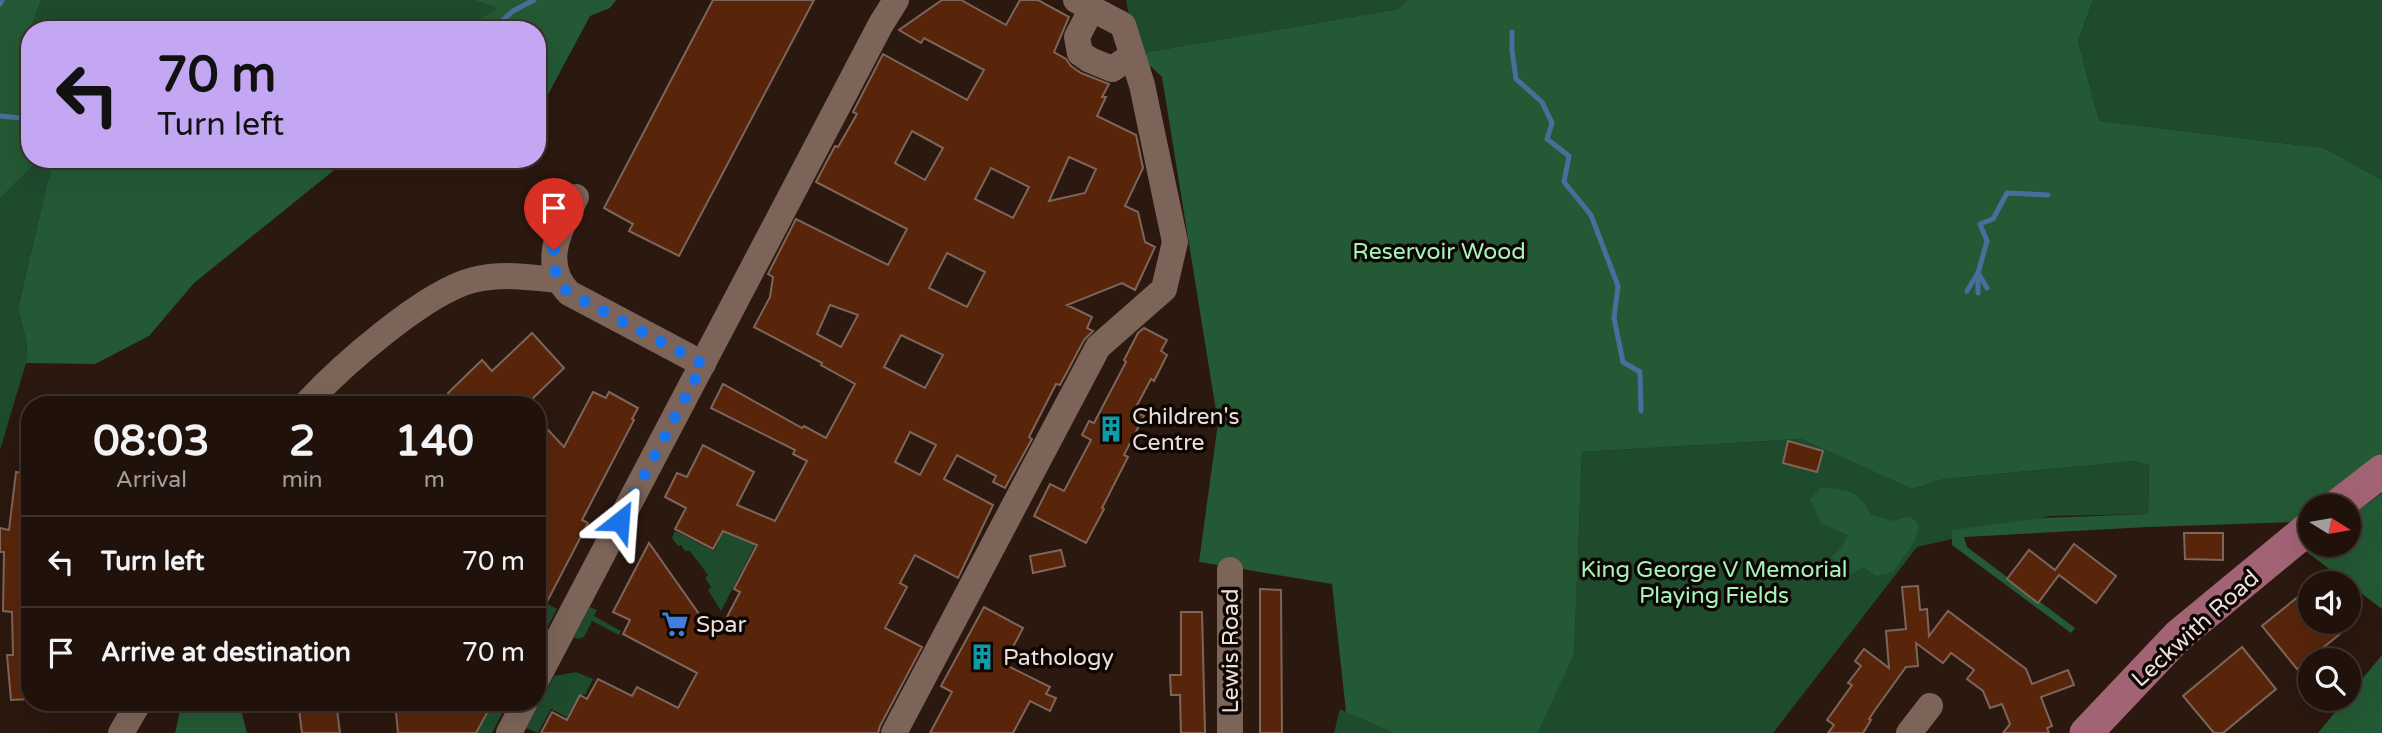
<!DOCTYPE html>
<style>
:root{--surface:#20120b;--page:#2d2019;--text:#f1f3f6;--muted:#a29e9d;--line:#3d322c}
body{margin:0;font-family:"Varela Round",sans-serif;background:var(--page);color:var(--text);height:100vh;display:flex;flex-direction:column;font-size:26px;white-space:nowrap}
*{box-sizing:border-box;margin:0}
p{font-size:23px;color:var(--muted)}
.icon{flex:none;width:38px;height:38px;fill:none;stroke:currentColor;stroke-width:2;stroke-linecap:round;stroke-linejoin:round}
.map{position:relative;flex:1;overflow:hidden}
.sheet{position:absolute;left:21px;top:396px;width:525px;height:315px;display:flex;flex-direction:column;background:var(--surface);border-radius:28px;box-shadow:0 7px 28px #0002,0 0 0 2px var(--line)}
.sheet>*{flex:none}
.top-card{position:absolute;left:21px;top:21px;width:525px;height:147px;border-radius:28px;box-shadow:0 7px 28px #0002,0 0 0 2px var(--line);background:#c3a7f2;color:#111;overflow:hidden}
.needle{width:46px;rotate:101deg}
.controls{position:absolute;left:2298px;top:494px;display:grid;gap:14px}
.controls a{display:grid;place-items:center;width:63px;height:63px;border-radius:50%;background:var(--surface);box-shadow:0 7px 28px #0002,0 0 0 2px var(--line);font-size:35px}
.pin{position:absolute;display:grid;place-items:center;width:60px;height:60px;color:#fff;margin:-72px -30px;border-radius:50% 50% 50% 0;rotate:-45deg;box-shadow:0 0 7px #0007}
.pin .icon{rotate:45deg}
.me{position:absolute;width:77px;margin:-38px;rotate:28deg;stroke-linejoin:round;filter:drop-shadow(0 0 5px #0008)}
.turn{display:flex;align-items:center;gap:24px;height:147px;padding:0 21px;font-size:32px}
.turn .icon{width:91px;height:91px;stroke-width:2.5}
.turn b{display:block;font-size:49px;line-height:60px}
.eta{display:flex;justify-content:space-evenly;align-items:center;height:119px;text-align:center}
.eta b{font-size:42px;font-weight:800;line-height:49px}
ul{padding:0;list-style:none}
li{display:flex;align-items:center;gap:21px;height:91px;padding:0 21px;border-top:2px solid var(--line)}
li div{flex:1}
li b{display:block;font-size:26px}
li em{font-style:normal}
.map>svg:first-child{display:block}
</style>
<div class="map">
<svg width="2382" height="733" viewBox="0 0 2382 733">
<rect width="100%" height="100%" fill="#2b180f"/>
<g fill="#1f4b2d">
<path d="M41,0H474L498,8L463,30H30Z"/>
<path d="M1126,0H1413L1404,8L1137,54Z"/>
<path d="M2093,0H2382V180L2324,148L2099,121L2078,41Z"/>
<path d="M40,159H53L18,308L27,344L26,363L0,450V198Z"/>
<path d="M1801,439L1912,489L1944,479L2134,461L2149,465L2148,514L2051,516L1917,547L1773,733H1538L1574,653L1582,452Z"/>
<path d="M726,527L746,538L745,540L755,545L721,611L708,590L711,587L705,578L708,575L690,551H685L681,545L678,546L672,538L675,531L714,551Z"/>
<path d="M546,603L557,609L537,647V617Z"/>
<path d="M590,607L597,610L594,616L621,631L619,635L592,621L584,637L578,639L574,637Z"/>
<path d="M576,672L593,679L585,695L580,694L567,717L551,709L538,733L526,728L554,676Z"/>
<path d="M493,702H508L492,733H476Z"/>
<path d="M1340,709L1393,733H1334Z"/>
</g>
<g fill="#245935">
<path d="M0,0H41L30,30V159H40L0,198Z"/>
<path d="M474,0H616L610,8L590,16L537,115V30H463L497,8Z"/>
<path d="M1409,0H2093L2078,41L2099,121L2324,148L2382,180V460L2320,506H2310V513L2297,522L2148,527L1964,537L1967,547L2075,628L2071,633L1952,545V530L2043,518L2148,514L2149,465L2134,461L1944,479L1912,489L1801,439L1582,452L1574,654L1538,733H1393L1346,712L1332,584L1199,562L1218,423L1162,77L1137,54L1398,9Z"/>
<path d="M53,159H348L194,283L149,336L95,364L26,363L27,344L18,308Z"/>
<path d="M1822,487C1851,492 1856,488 1871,515L1893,521L1910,516L1919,525L1915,541L1893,572L1876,576L1863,567L1846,577L1832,557L1842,547L1848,535L1821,523L1810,499Z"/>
<path d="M2382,493V609L2303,549L2310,544H2348L2349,517Z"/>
<path d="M2382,655V733H2318Z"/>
<path d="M182,702H239L247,733H175Z"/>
</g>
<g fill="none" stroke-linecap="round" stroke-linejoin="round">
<g stroke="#496e9b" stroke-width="5">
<path d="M0,4L2,0"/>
<path d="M492,30L513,11L534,0"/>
<path d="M1512,32V50L1516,79L1542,102L1552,123L1547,139L1569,156L1564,182L1591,215L1618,286L1614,318L1623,362L1640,372L1641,411"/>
<path d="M0,116L30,119"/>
<path d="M1987,288L1978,273L1987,241L1980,224L1993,219L2007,193L2048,195"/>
<path d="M1967,291L1978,273"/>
<path d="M1978,293V276"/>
</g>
</g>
<g fill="#58250b" stroke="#7d655a" stroke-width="2" fill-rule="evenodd">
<path d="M713,0H814L679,256L629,231L633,224L604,208Z"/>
<path d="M942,0H961L1006,25L1020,0H1038L1069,17L1054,52L1066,59L1071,66L1081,73L1109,84L1102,97H1106L1097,116L1136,135L1143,168L1125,206L1138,212L1145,242L1155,247L1135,290L1122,283L1067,305L1092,317L1087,328L1093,331L1084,340L1060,385L1056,384L1029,437L1032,439L1005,488L993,482L996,476L957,455L944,479L993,505L958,578L915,555L900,583L907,587L885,628L922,647L880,726L878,733H541L552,712L567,720L580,695L587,699L598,679L632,696L637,687L678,708L697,673L623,634L630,620L613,612L649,543L716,638L740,592L734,589L757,545L723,531L713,549L675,529L686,508L665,497L677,473L687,477L703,445L754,472L737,505L775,521L807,461L793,454L795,450L711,408L723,384L802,428L804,426L826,438L855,384L821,365L822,363L754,327L770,297L773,277L768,274L796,219L888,265L907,229L816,182L835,146L838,147L857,114L853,112L883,54L967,100L984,70L924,38L921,43L899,30ZM912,131L943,148L925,180L895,163ZM1069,157L1096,169L1085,193L1049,201ZM991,168L1029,187L1013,218L975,199ZM947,253L985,272L967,307L929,288ZM830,305L858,315L841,347L817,334ZM901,335L943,355L925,388L884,367ZM910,432L936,445L920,475L895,462Z"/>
<path d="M1144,328L1167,340L1161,351L1167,355L1154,381L1151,379L1134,411L1144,416L1124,455L1128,457L1102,508L1104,509L1086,543L1034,516L1050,484L1064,491L1091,440L1082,435L1089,421L1094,423L1126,362L1124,360L1138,333Z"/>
<path d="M532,333L564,368L527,404H458L448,393L482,360L492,371Z"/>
<path d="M593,392L606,398L609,392L638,408L632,419L634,420L582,520L588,523L537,621V500L542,491L537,487V418L564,447Z"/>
<path d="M1788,441L1823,451L1817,472L1783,463Z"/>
<path d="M16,472L30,474V699L11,700L7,655H13L12,612L3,611L4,552H0V528L9,530Z"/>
<path d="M2184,533H2223V560L2185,559Z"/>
<path d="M2074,544L2116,576L2096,603L2059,575L2038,603L2007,579L2029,550L2055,570Z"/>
<path d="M1061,550L1065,566L1033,573L1030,556Z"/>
<path d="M1918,586L1920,610L1927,609L1929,636L1948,611L2026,669L2032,684L2068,670L2074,685L2041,697L2052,726L2047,728L2049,733H2003L2010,724L2002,704L1990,708L1983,691L1967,679L1974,670L1951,653L1943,663L1916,643L1918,666L1906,667L1875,710L1869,719L1871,720L1863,733H1828L1834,725L1827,720L1852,685L1848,683L1861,666L1855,661L1864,649L1889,668L1886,631L1906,629L1902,587Z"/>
<path d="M2310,587V621H2331L2341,633L2297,669L2262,626Z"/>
<path d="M1260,589L1281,590L1282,733H1260Z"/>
<path d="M984,607L1023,628L1004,664L1050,687L1046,694L1056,698L1050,711L1030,701L1013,733H930L952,692L941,686Z"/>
<path d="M1181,612H1202L1205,733H1181L1180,695H1171L1170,675H1181Z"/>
<path d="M2242,647L2276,689L2223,733H2214L2183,696Z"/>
<path d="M298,702H336L340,733H302Z"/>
<path d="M395,702H493L476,733H398Z"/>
</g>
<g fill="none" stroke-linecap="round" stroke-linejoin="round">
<g stroke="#7c6459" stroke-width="26">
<path d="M1092,8L1077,37L1080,53L1090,60L1112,69L1132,56"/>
<path d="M576,197C560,228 540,264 569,293L703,364"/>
<path d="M306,404C340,367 425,292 473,280C501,273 530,277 558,280"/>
<path d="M537,679L881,24L896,0"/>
<path d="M121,733L139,702"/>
<path d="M509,733L525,702"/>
<path d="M894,733L1098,347L1164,289L1175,242L1142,85L1123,25L1076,0"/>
<path d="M1230,733V570"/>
<path d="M1909,733L1930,706"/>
</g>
<g stroke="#a26375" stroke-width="33">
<path d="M2337,506L2382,471"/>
<path d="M2086,733L2178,636L2310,527"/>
</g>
</g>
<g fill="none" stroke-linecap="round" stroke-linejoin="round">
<path stroke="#1a73e8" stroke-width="12" stroke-dasharray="0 21.6" d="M554,250C553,267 556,281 569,293L703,364L620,521"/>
</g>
<defs>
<g id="building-bare" transform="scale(2.1)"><path d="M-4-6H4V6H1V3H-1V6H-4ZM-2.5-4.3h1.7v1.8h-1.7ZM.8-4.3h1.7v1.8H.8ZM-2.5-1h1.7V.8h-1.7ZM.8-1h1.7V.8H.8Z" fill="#0f9aa8" stroke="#0d0603" stroke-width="2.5" paint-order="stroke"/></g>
<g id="supermarket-bare" transform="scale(2.1)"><path d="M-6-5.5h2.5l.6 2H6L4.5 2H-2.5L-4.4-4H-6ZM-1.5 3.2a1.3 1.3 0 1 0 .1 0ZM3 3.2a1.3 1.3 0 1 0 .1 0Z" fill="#3f7fe0" stroke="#0d0603" stroke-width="2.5" paint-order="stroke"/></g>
</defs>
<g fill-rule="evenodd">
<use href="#building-bare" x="1111" y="429"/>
<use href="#supermarket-bare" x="675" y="624"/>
<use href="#building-bare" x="982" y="657"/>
</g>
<g text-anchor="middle" stroke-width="7" stroke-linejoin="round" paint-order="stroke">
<g font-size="23" fill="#a4f5ba" stroke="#0d0603">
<text x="1439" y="259">Reservoir Wood</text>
<text x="1714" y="577">King George V Memorial<tspan x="1714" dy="26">Playing Fields</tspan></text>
</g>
<g font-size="23" fill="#ecded8" stroke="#0d0603" text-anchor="start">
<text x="1132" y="424">Children's<tspan x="1132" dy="26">Centre</tspan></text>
<text x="696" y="632">Spar</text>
<text x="1003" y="665">Pathology</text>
</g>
<g font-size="23" fill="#ecded8" stroke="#0d0603">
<text transform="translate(2195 628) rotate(-42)" y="8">Leckwith Road</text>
<text transform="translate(1230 651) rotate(-90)" y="8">Lewis Road</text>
</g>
</g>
</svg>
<div class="controls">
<a><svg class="needle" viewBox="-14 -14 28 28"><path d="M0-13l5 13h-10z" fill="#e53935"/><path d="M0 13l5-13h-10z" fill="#a29e9d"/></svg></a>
<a><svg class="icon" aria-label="sound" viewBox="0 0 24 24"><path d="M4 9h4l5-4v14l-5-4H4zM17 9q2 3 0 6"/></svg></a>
<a><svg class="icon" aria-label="search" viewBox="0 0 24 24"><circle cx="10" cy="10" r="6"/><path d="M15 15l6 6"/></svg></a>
</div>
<div class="pin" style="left:554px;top:250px;background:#d93025"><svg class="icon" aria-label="arrive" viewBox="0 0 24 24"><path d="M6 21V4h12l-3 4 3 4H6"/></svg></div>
<svg class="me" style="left:620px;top:521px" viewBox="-20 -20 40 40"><path d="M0-17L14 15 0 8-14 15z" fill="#1a73e8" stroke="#fff" stroke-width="4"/></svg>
<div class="top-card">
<div class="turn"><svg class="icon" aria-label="left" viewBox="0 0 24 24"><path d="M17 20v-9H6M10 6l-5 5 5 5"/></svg><div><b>70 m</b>Turn left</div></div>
</div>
<section class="sheet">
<div class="eta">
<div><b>08:03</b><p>Arrival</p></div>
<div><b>2</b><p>min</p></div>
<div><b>140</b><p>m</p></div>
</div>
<ul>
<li><svg class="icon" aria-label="left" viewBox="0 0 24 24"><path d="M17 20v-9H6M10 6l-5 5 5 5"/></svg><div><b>Turn left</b></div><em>70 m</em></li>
<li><svg class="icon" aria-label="arrive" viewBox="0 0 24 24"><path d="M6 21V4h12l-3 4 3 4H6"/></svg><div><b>Arrive at destination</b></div><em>70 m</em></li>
</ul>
</section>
</div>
